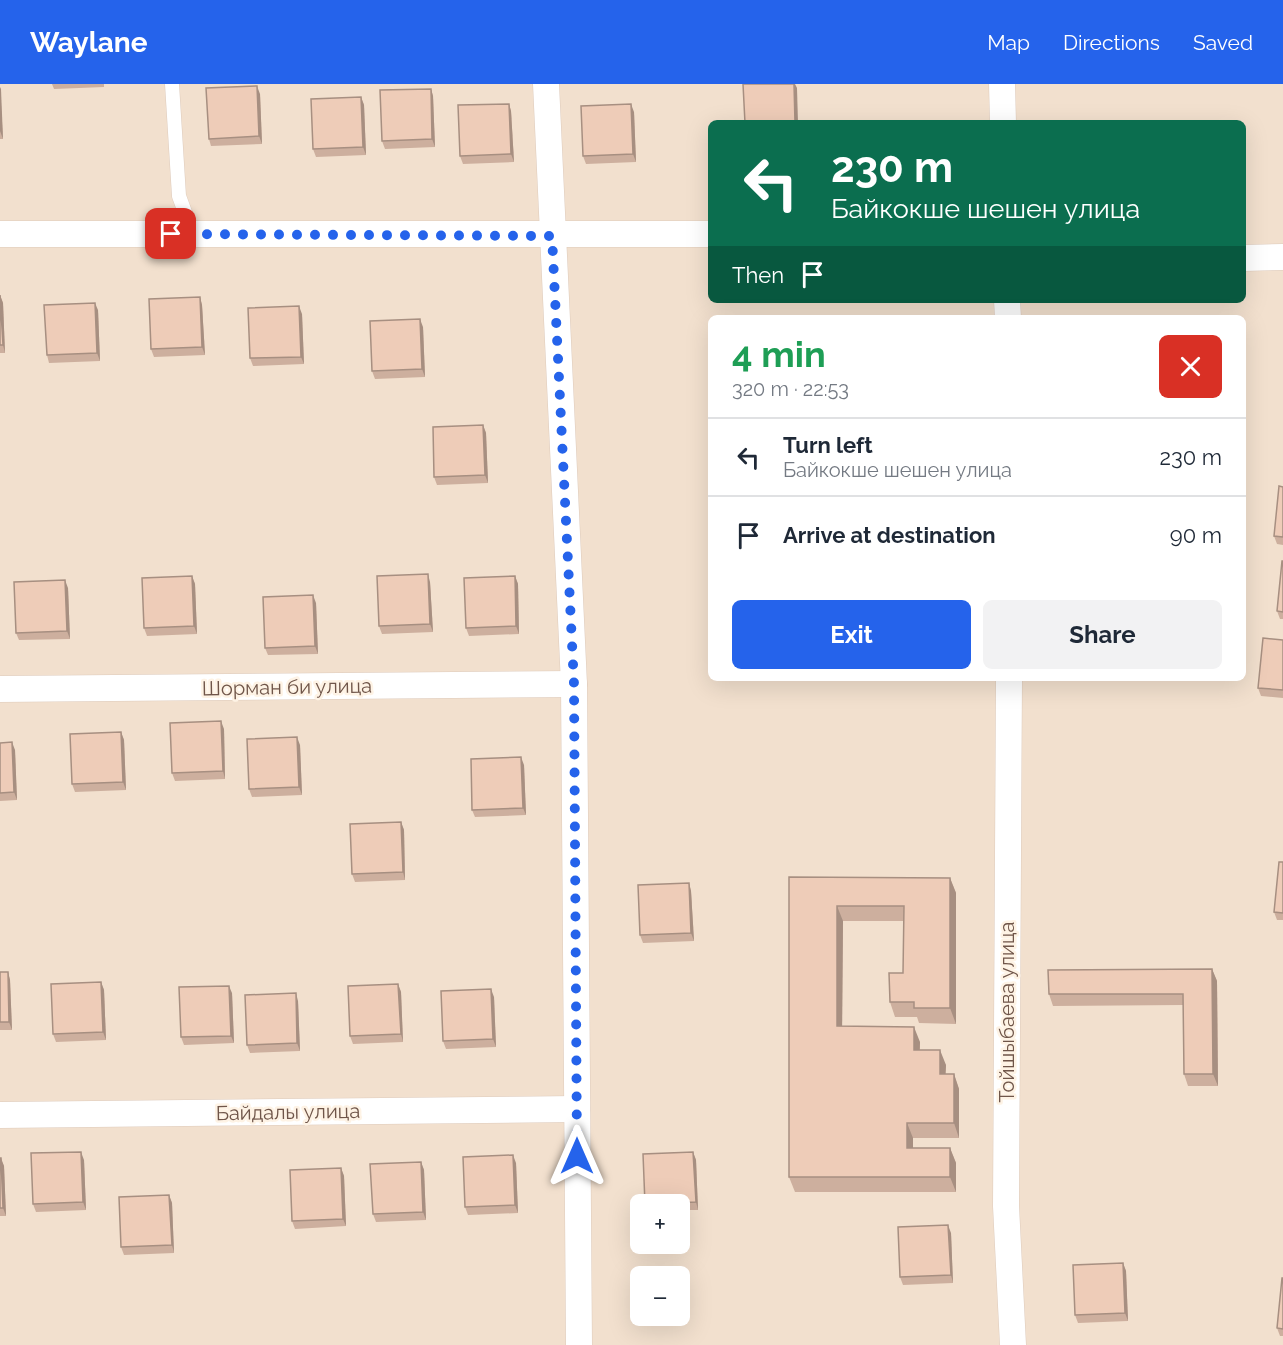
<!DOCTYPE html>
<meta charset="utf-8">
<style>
:root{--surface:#fff;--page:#f2f2f3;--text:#1f2937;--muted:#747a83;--line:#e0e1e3;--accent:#2563eb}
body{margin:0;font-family:Raleway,sans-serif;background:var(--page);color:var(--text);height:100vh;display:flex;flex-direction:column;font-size:22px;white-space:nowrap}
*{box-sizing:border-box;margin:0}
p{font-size:20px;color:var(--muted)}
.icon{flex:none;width:33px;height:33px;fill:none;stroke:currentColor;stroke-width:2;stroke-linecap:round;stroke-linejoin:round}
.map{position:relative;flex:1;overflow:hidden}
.side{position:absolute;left:708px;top:231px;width:538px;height:366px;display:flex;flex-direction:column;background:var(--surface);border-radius:9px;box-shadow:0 6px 24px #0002}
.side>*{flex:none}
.guide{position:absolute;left:708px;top:36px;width:538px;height:183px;border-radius:9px;box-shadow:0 6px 24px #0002;background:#0b6e4f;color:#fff;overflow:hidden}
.controls{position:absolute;left:630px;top:1110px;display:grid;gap:12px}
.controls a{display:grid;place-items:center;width:60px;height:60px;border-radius:9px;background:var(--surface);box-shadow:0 6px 24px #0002;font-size:30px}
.pin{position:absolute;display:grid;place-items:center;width:51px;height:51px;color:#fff;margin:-26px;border-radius:12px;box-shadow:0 3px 9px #0006}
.me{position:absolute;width:66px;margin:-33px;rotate:0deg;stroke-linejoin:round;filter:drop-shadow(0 0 4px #0008)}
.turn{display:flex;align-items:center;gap:21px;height:126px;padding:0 24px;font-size:27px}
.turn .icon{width:78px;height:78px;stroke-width:2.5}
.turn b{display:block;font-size:42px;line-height:51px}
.then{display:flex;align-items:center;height:57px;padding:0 24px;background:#0003;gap:12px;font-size:22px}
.round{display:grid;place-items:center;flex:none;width:63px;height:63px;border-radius:9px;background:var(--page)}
.headline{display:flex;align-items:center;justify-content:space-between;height:102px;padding:0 24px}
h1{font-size:36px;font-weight:700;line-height:45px;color:#1e9e55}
.primary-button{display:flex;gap:12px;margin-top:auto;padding:12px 24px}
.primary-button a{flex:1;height:69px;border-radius:9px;background:var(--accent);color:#fff;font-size:24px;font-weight:700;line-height:69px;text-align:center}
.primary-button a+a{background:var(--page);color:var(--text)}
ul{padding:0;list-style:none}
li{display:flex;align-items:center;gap:18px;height:78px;padding:0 24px;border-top:2px solid var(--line)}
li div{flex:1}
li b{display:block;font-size:22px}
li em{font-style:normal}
header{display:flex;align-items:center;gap:36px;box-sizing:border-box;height:84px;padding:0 30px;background:var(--accent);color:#fff}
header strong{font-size:28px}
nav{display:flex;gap:33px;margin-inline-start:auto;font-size:21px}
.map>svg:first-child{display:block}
</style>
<header>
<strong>Waylane</strong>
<nav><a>Map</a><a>Directions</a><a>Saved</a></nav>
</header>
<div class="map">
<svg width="1283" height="1261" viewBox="0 0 1283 1261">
<rect width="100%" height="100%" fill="#faefdf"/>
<path fill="#f2e0ce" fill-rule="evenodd" d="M0,0H1283V1261H0ZM711,39H1244V216H711ZM711,234H1244V594H711ZM640,1120H680V1160H640ZM640,1192H680V1232H640Z"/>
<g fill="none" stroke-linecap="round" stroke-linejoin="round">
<g stroke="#decbbc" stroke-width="15">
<path id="service" d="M172,0L179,112L193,150"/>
</g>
<g stroke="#decbbc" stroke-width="27">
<g id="minor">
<path d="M546,0L574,600L579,1261"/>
<path d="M1002,0L1003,39"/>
<path d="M0,150H711"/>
<path d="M1244,174L1283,173"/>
<path d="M1007,216L1008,234"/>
<path d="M1009,594L1006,1122L1013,1261"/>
<path d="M0,605L574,600"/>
<path d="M0,1031L577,1025"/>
</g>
</g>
<use href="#service" stroke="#fff" stroke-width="14"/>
<use href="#minor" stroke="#fff" stroke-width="26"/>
</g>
<g fill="#cdaf9e">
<path d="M52,0H104V3L54,5Z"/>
<path d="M0,3L3,55H0Z"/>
<path d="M431,5L433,12L435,63L385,65L382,57Z"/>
<path d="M260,10L262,60L211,62L209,55Z"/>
<path d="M361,13L364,21L366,71L316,73L313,65Z"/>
<path d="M509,20L511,27L514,78L463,80L460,72Z"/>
<path d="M634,28L636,78L586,80L583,72Z"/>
<path d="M0,211L3,219L5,269H0Z"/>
<path d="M200,213L202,221L205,271L154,273L151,265Z"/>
<path d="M98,226L100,277L49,279L47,271Z"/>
<path d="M302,230L304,280L253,282L250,274Z"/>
<path d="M423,243L425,293L375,295L372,287Z"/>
<path d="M483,341L486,349L488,399L437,401L434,393Z"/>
<path d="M1283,403V461L1277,460L1274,452Z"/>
<path d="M1283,477V535H1280L1277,527Z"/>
<path d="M192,492L195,500L197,550L147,552L144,544Z"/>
<path d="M515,492L518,500L519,550L469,552L466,544Z"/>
<path d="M430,498L433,548L382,550L379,542Z"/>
<path d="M68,504L70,555L19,556L16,549Z"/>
<path d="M316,519L318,570L268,571L265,564Z"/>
<path d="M1283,556V614L1261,612L1258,604Z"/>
<path d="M224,645L225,695L175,697L172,689Z"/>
<path d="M121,648L124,656L126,706L75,708L72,700Z"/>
<path d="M0,659L15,666L17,716L0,717Z"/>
<path d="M300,661L302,711L252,713L249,705Z"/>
<path d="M524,681L526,731L475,733L472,726Z"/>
<path d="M401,738L404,746L405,796L355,798L352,790Z"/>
<path d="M1283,778V836H1277L1274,828Z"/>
<path d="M789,793L950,794L956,809V940L919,939L917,933H895L890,918L903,889L904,837H843L842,942L920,958V966L946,981L945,990H954L959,1005V1054H913V1064H950L956,1079V1108H795L789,1093Z"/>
<path d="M689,799L691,807L694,857L643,859L640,851Z"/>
<path d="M1212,885L1217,897L1218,1002H1188L1184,990L1183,921L1053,922L1049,910Z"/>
<path d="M0,888H8L10,896L12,946H0Z"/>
<path d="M101,898L104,906L106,956L56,958L53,950Z"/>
<path d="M398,900L401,908L403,958L353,960L350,952Z"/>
<path d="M232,909L234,959L184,961L181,953Z"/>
<path d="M494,913L496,963L446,965L443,957Z"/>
<path d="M298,917L300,967L250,969L247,961Z"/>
<path d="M693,1068L696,1076L698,1126H680V1120H646L643,1070Z"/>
<path d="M0,1074L4,1082L6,1132H0Z"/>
<path d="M84,1076L86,1126L36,1128L33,1120Z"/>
<path d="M421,1078L424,1086L426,1136L376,1138L373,1130Z"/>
<path d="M516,1079L518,1129L468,1131L465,1123Z"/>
<path d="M341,1084L344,1092L346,1142L295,1145L292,1137Z"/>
<path d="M169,1111L172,1119L174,1169L124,1171L121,1163Z"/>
<path d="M951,1149L953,1199L903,1201L900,1193Z"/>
<path d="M1123,1179L1126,1187L1128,1237L1078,1239L1075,1231Z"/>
<path d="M1283,1194V1252H1280L1277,1244Z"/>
</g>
<g fill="#a78f81">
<path d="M794,0H795L797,4L798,39H795Z"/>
<path d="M257,2L260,10L262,60L259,52Z"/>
<path d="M0,3L1,5L3,55L0,47Z"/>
<path d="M431,5L433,12L435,63L432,55Z"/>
<path d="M361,13L364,21L366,71L363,63Z"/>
<path d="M509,20L511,27L514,78L511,70Z"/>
<path d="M631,20L634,28L636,78L633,70Z"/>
<path d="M0,211L3,219L5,269L3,261Z"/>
<path d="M200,213L202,221L205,271L202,263Z"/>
<path d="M95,219L98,226L100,277L97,269Z"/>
<path d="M299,222L302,230L304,280L301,273Z"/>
<path d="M420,235L423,243L425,293L422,285Z"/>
<path d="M483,341L486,349L488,399L485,391Z"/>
<path d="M428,490L430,498L433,548L430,540Z"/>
<path d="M192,492L195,500L197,550L194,542Z"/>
<path d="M515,492L518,500L519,550L516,542Z"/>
<path d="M65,496L68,504L70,555L67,547Z"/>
<path d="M313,511L316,519L318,570L315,562Z"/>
<path d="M221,637L224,645L225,695L223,687Z"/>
<path d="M121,648L124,656L126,706L123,698Z"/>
<path d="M297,653L300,661L302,711L299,703Z"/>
<path d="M12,658L15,666L17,716L14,708Z"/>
<path d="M521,673L524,681L526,731L523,724Z"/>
<path d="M401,738L404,746L405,796L403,788Z"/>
<path d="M950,794L956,809V940L950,924Z"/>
<path d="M689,799L691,807L694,857L691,849Z"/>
<path d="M837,822L843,837L842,957L837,942Z"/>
<path d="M1212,885L1217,897L1218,1002L1213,990Z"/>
<path d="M8,888L10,896L12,946L9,938Z"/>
<path d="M101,898L104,906L106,956L103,948Z"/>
<path d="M398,900L401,908L403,958L401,950Z"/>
<path d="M229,902L232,909L234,959L231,952Z"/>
<path d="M491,905L494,913L496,963L493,955Z"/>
<path d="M296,909L298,917L300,967L297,959Z"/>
<path d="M914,943L920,958L919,981L914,966Z"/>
<path d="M940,966L946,981L945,1005L940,990Z"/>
<path d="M954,990L959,1005V1054L954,1039Z"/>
<path d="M907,1039L913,1054V1079L907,1064Z"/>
<path d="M950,1064L956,1079V1108L950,1093Z"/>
<path d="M81,1068L84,1076L86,1126L83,1118Z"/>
<path d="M693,1068L696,1076L698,1126L696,1118Z"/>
<path d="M513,1071L516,1079L518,1129L515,1121Z"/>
<path d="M1,1074L4,1082L6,1132L3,1124Z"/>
<path d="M421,1078L424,1086L426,1136L423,1128Z"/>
<path d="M341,1084L344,1092L346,1142L343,1135Z"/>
<path d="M169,1111L172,1119L174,1169L172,1161Z"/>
<path d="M948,1141L951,1149L953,1199L951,1191Z"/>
<path d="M1123,1179L1126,1187L1128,1237L1125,1229Z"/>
</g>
<g fill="#eeccb8" stroke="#a78f81" stroke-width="1.5">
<path d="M743,0H794L795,39H745Z"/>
<path d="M257,2L259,52L209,55L206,4Z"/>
<path d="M431,5L432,55L382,57L380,6Z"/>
<path d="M361,13L363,63L313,65L311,15Z"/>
<path d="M509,20L511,70L460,72L458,21Z"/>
<path d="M631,20L633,70L583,72L581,22Z"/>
<path d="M0,211L3,261H0Z"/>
<path d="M200,213L202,263L151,265L149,215Z"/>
<path d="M95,219L97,269L47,271L44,221Z"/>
<path d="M299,222L301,273L250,274L248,224Z"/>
<path d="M420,235L422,285L372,287L370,237Z"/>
<path d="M483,341L485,391L434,393L433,343Z"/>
<path d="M1279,402L1283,403V453L1274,452Z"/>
<path d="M1282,477H1283V528L1277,527Z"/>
<path d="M428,490L430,540L379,542L377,492Z"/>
<path d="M192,492L194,542L144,544L142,494Z"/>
<path d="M515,492L516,542L466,544L464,494Z"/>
<path d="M65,496L67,547L16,549L14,498Z"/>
<path d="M313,511L315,562L265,564L263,513Z"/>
<path d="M1263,554L1283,556V606L1258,604Z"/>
<path d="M221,637L223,687L172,689L170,639Z"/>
<path d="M121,648L123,698L72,700L70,650Z"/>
<path d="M297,653L299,703L249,705L247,655Z"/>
<path d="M12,658L14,708L0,709V659Z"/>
<path d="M521,673L523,724L472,726L471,675Z"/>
<path d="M401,738L403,788L352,790L350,740Z"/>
<path d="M1279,778H1283V829L1274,828Z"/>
<path d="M789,793L950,794V924H914V918H890L889,889H903L904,822H837V942L914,943V966H940V990H954V1039H907V1064H950V1093H789Z"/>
<path d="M689,799L691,849L640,851L638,801Z"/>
<path d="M1212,885L1213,990H1184L1183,910H1049L1048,886Z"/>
<path d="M0,888H8L9,938H0Z"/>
<path d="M101,898L103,948L53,950L51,900Z"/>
<path d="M398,900L401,950L350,952L348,902Z"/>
<path d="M229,902L231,952L181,953L179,903Z"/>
<path d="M491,905L493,955L443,957L441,907Z"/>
<path d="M296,909L297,959L247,961L245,911Z"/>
<path d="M81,1068L83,1118L33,1120L31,1069Z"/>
<path d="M693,1068L696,1118L645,1120L643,1070Z"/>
<path d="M513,1071L515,1121L465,1123L463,1073Z"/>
<path d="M0,1074H1L3,1124H0Z"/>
<path d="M421,1078L423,1128L373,1130L370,1080Z"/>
<path d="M341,1084L343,1135L292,1137L290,1086Z"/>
<path d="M169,1111L172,1161L121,1163L119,1113Z"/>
<path d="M948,1141L951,1191L900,1193L898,1143Z"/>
<path d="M1123,1179L1125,1229L1075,1231L1073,1181Z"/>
<path d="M1282,1194H1283V1245L1277,1244Z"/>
</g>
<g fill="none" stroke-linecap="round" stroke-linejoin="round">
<path stroke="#2563eb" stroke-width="10" stroke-dasharray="0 18" d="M171,150L552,152L574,600L577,1072"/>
</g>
<g text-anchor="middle" stroke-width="5" stroke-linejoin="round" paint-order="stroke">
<g font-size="20" fill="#6f5549" stroke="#fef3e5">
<text transform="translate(287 603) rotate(-1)" y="7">Шорман би улица</text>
<text transform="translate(1007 928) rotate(-90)" y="7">Тойшыбаева улица</text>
<text transform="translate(288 1028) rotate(-1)" y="7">Байдалы улица</text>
</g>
</g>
</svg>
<div class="controls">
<a>+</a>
<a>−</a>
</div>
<div class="pin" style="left:171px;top:150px;background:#d93025"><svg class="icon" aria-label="arrive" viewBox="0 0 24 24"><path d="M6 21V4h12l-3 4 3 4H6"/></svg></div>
<svg class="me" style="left:577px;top:1072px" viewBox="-20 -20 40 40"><path d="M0-17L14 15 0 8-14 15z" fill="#2563eb" stroke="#fff" stroke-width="4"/></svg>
<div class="guide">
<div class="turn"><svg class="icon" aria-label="left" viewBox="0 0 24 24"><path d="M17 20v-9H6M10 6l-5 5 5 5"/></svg><div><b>230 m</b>Байкокше шешен улица</div></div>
<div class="then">Then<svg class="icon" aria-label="arrive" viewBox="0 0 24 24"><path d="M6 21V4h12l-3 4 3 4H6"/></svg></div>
</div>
<section class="side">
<div class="headline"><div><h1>4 min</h1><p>320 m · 22:53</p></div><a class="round" style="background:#d93025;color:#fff"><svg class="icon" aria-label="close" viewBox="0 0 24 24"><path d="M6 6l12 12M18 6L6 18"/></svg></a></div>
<ul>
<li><svg class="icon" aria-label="left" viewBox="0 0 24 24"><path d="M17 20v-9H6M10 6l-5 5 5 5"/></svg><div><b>Turn left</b><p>Байкокше шешен улица</p></div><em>230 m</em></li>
<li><svg class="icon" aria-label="arrive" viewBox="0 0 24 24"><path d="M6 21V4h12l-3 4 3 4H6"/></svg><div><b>Arrive at destination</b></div><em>90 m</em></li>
</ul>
<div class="primary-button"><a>Exit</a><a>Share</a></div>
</section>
</div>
